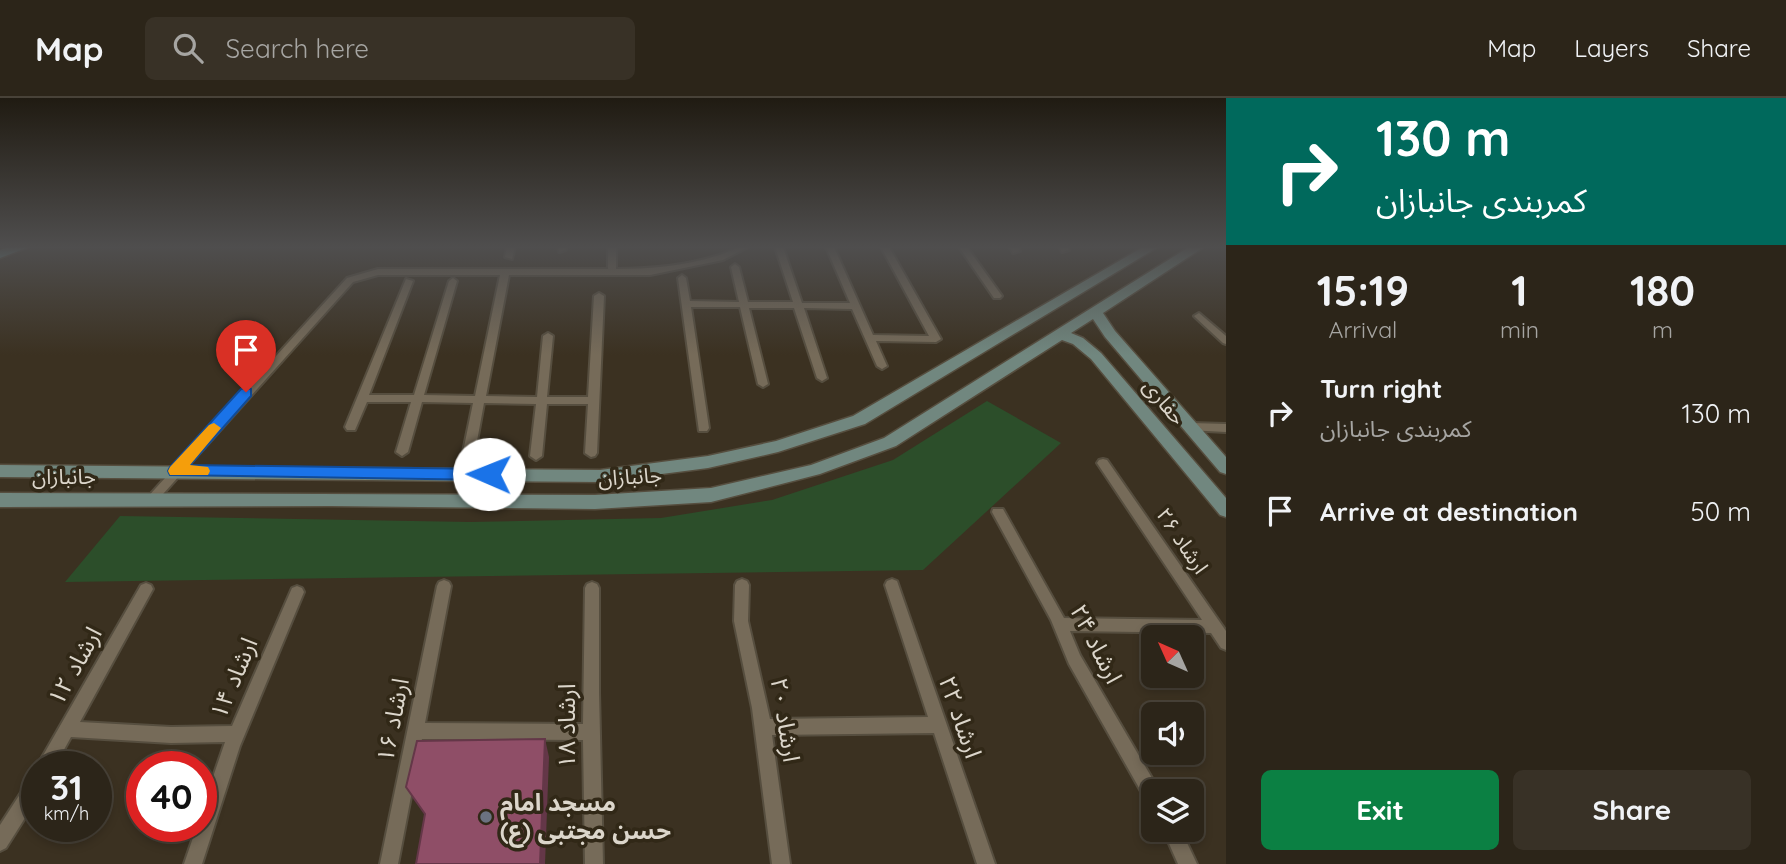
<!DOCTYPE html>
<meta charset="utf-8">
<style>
:root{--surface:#2c2519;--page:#383126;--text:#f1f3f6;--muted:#a6a5a2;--line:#484238;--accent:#0b8043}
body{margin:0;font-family:Quicksand,"Noto Sans Arabic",sans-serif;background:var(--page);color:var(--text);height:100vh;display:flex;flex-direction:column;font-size:26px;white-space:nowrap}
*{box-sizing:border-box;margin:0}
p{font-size:23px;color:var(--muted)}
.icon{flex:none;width:38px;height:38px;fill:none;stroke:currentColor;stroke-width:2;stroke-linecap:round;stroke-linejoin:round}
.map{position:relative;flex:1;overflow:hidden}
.sheet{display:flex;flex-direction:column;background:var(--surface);width:560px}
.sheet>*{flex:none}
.top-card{background:#00695c;color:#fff;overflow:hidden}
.needle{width:46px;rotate:315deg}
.fabs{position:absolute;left:1141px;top:527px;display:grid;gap:14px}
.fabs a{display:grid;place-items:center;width:63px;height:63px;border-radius:10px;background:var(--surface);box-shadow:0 4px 10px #0003,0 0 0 2px var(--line);font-size:35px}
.speed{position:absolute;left:21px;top:653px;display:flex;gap:14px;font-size:35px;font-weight:700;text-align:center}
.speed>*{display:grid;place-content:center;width:91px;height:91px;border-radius:50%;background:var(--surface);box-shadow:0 4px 10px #0003,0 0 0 2px var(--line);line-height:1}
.speed small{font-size:18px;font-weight:400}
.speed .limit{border:10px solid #d22;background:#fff;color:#111}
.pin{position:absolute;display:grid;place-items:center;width:60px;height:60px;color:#fff;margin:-72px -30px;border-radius:50% 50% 50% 0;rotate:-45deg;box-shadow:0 0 7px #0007}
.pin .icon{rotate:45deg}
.me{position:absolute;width:77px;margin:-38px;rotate:271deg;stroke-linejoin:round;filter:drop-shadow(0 0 5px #0008)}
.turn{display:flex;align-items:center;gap:24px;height:147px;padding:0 35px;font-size:32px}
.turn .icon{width:91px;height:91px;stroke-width:2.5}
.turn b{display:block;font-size:49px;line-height:60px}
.eta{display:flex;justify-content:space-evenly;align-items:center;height:119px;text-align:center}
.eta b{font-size:42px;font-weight:700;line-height:49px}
.button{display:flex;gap:14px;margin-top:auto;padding:14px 35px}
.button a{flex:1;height:80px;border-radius:10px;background:var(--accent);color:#fff;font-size:28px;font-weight:700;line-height:80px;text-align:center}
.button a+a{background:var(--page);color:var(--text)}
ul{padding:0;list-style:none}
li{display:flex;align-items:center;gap:21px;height:98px;padding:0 35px}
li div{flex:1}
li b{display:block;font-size:26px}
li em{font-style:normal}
header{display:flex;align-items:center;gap:42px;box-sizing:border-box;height:98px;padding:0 35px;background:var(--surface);border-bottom:2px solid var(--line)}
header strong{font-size:33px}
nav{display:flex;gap:38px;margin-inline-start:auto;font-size:24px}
.search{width:490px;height:63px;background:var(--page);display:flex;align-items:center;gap:18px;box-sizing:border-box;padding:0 24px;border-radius:10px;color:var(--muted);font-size:26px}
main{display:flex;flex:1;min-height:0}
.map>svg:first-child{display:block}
</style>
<header>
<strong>Map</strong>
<div class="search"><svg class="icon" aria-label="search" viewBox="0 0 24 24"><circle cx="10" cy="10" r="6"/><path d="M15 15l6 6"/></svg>Search here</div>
<nav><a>Map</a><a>Layers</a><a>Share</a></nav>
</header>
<main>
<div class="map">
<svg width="1226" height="766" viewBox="0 0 1226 766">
<rect width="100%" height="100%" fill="#3b3121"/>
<path fill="#2c4e2a" d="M987,303L1061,345L923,472L65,484L120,418L470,424L661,420L772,402L893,362Z"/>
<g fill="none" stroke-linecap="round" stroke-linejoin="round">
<g stroke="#564e3f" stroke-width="4">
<g id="street">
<path d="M507,149H515L512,161L505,159Z"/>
<path d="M558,149H566V152L559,154Z"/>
<path d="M608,149H616V171C650,171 684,168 716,158C729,155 734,149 748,149L723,162L650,177H509L486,298L537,299L543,238L548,235L553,238L547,299H588L594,198L599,195L604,198L597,355L595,358L591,359L585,355L588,306H547L542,358L536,362L530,358L536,306L484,305L475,354L469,358L463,354L473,305L422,304L408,354L402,358L396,354L411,304H367L355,332H347L345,329L406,181L413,183L369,297H414L449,183L453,180L457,183L424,297L475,298L500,177H378L353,184L155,405H147L145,402L347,180L378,171H608Z"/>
<path d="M775,149H783L802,205H850L826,149H834L873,237L929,238L881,149H889L941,241L936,244L876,243L887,268L882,271L877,268L852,211L804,210L827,280L822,283L817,280L794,210H749L768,286L763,289L758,286L740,209H691L709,330L707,333H699L678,180L682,177L686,180L690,203L739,204L731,169L735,166L739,169L748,204H793Z"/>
<path d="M959,149H967L1002,198L1000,200H994Z"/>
<path d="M1009,149H1018L1020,153L1013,155Z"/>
<path d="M1059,149H1067L1069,152L1062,154Z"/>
<path d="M1199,215L1226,238V246L1223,245L1196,220L1194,218Z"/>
<path d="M1191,325L1226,326V334L1187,332L1185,329L1187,326Z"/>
<path d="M1103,361L1107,362L1226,533V552L1221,550L1211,535L1070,533L1080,557L1159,692L1153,693V707L1147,704L1069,566L1051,522L992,414L993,411H1003L1064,520L1202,522L1099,368L1097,365L1099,362Z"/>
<path d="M742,481L747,483L749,487L748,523L770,621L928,619L885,487L887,483L892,481L897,483L995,766H977L934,635L772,637L790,766H772L752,610L734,523L735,487L737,483Z"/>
<path d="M444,482L449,484L451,488L425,625L583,626L585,490L587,486L592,484L597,486L599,490V594L603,766H585L583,642L422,641L398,766H380L437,488L439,484Z"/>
<path d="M146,485L151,487L153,491L80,624L171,629L232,628L292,490L297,488L302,490L304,494L240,648L202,766H184L197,728H201V714L225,644L171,645L71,639L55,668H37L141,487Z"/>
<path d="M37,676V701L6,750L0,753V727L31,679Z"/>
<path d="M1163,732H1181L1197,766H1178Z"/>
</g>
</g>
<g stroke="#564e3f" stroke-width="3">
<g id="secondary">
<path d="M1143,149H1158L865,326L778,354L708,370L600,384L0,379V367L600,372L708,358L776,343L853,318Z"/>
<path d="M1189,149H1204L1103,215L1115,233L1226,359V376L1220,374L1105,239L1093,221L1071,235L1083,240L1101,255L1226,400V419L1220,417L1091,261L1073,246L1062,242L896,348L820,376L711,404L595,411L331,408L0,409V395L595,397L711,390L811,367L884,340Z"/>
</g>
</g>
<g stroke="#564e3f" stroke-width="3">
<path id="primary" d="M9,149H29L0,160V152Z"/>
</g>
<use href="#street" fill="#766b59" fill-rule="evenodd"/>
<use href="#secondary" fill="#71877f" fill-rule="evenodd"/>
<use href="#primary" fill="#6ba3a6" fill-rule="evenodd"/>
</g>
<path fill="#643748" d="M545,641L549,659L545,766H540Z"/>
<path fill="#8f4e67" stroke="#643748" stroke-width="2" d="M545,641L540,766H416L425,716L406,689L417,643Z"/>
<linearGradient id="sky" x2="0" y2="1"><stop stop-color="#201b12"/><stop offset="0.58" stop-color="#4f4e4e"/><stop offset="1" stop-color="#4f4e4e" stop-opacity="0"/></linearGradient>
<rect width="1226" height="257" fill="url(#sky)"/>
<path fill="#1a73e8" stroke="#114b97" stroke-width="2" d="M246,290L251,291V298L190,367L489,371L497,376L489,382L170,377L168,373L170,369L241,291Z"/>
<path fill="#f59e0b" d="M214,325L221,330L190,367L208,369L210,373L208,377H170L168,373L170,369L209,327Z"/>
<circle fill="#6b7280" stroke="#312817" stroke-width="2.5" cx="486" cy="719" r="7"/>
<g text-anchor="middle" stroke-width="7" stroke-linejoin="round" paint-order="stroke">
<g font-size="21" fill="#dcd6cb" stroke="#312817">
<text transform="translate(1164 304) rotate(50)" y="7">حفاری</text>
<text x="64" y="386">جانبازان</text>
<text transform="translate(630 379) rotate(-3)" y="7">جانبازان</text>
<text transform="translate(1182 443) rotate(56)" y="7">ارشاد ۲۶</text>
</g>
<g font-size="24" fill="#dcd6cb" stroke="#312817">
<text transform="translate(1096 546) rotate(63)" y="8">ارشاد ۲۴</text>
<text transform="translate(75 568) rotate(-61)" y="8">ارشاد ۱۲</text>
<text transform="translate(234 580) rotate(-67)" y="8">ارشاد ۱۴</text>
<text transform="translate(960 619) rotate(71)" y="8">ارشاد ۲۲</text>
<text transform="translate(393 622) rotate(-79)" y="8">ارشاد ۱۶</text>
<text transform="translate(785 622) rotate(81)" y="8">ارشاد ۲۰</text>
<text transform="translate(567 628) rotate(-90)" y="8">ارشاد ۱۸</text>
</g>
<g font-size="24" font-weight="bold" fill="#dcd6cb" stroke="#312817" text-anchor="start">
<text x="500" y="713">مسجد امام<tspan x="500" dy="28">حسن مجتبی (ع)</tspan></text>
</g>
</g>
</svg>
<div class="fabs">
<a><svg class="needle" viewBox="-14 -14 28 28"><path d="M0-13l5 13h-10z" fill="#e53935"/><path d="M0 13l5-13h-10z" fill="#a6a5a2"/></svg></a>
<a><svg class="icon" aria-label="sound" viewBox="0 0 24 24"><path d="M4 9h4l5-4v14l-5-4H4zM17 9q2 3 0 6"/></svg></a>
<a><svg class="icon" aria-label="layers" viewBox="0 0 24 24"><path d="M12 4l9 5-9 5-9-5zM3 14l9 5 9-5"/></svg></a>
</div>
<div class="speed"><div>31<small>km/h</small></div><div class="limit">40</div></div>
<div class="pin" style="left:246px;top:294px;background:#d93025"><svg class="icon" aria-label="arrive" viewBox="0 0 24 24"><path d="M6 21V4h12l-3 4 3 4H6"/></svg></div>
<svg class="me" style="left:489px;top:376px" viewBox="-20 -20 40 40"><circle r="19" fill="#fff"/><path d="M0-13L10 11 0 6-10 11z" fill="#1a73e8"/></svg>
</div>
<section class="sheet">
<div class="top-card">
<div class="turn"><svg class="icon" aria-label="right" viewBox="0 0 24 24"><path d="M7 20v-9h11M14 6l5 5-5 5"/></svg><div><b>130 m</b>کمربندی جانبازان</div></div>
</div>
<div class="eta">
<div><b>15:19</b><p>Arrival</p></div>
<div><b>1</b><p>min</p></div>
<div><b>180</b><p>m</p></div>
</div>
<ul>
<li><svg class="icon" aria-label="right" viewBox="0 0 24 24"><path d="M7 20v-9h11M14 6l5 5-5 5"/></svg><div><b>Turn right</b><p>کمربندی جانبازان</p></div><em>130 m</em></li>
<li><svg class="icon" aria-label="arrive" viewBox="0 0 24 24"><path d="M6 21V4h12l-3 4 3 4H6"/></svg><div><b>Arrive at destination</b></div><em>50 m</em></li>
</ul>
<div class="button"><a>Exit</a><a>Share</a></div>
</section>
</main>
